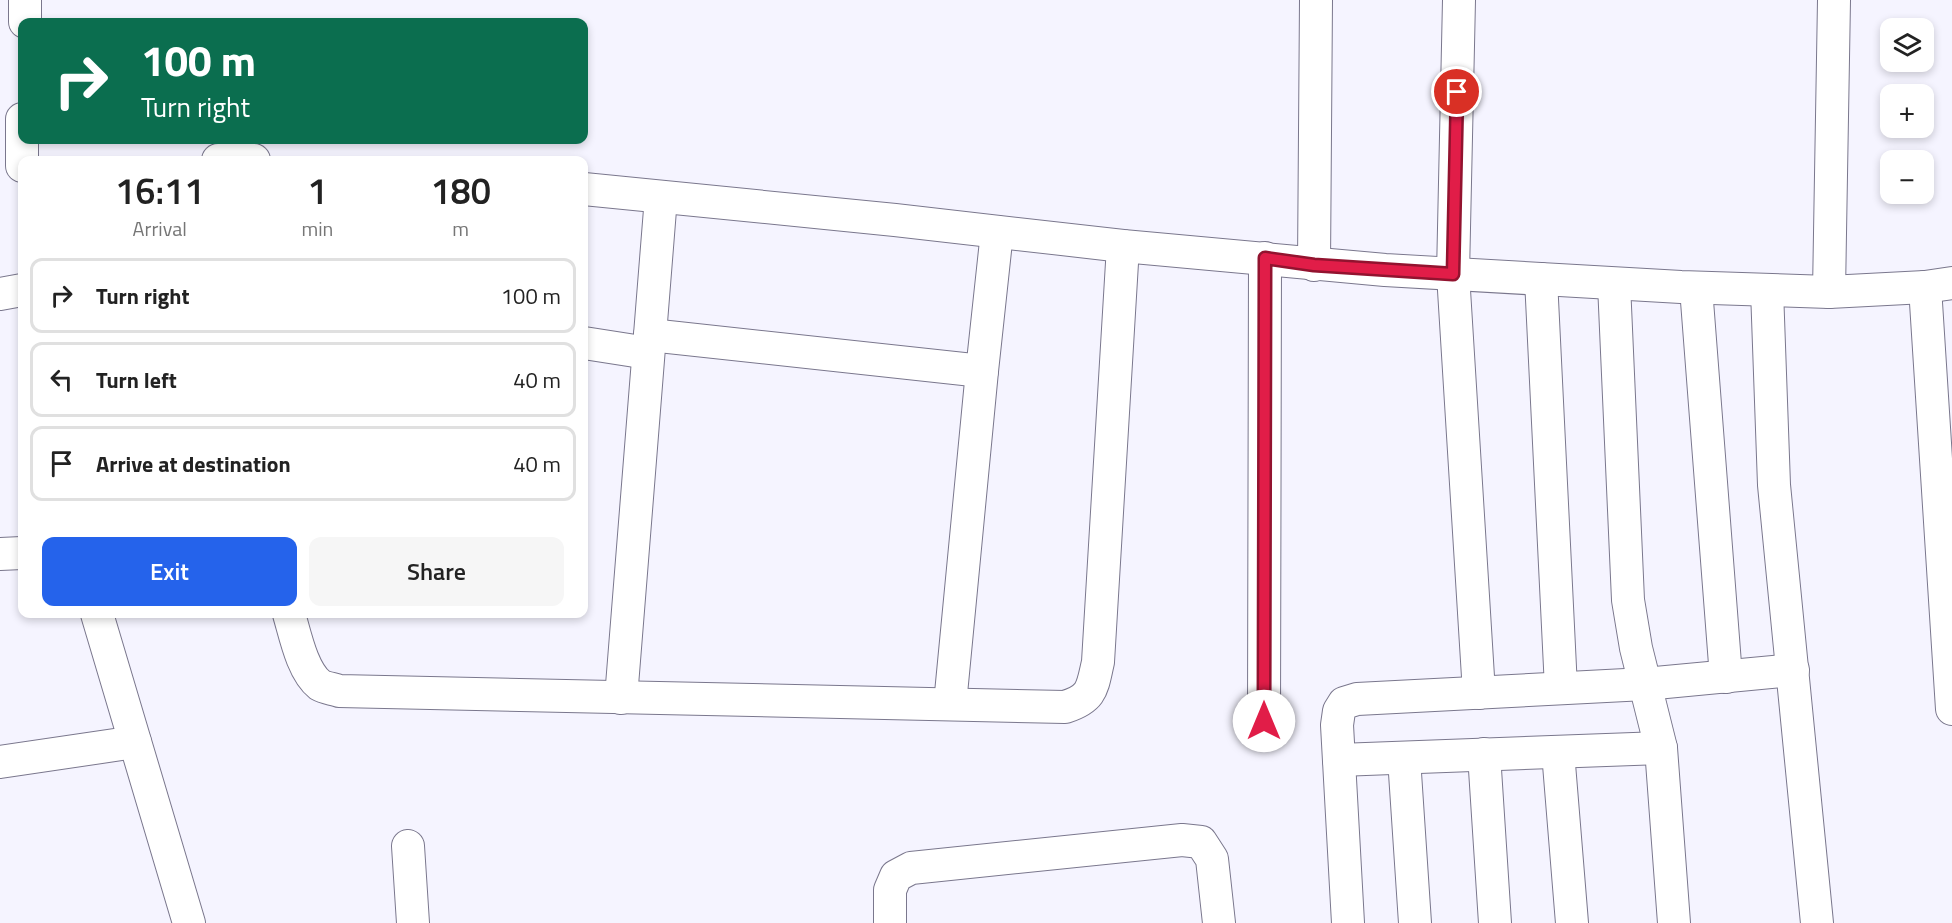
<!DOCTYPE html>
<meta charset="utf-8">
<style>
:root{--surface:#fff;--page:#f6f6f6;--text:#222;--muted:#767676;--line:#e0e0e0;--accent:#2563eb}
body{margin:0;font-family:"Titillium Web",sans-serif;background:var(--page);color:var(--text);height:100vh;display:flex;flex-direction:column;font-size:22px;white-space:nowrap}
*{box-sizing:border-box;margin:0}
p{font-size:20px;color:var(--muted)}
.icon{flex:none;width:33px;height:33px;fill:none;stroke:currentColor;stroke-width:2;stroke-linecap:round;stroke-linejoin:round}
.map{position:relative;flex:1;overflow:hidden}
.drawer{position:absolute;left:18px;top:156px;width:570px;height:462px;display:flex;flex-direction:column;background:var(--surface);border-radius:12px;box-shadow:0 3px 9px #0003}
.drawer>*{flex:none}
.top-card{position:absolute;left:18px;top:18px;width:570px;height:126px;border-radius:12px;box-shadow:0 3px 9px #0003;background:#0b6e4f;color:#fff;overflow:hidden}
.buttons{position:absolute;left:1880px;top:18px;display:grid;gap:12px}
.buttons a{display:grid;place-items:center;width:54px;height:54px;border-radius:12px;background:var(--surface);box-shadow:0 3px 9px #0003;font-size:30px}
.pin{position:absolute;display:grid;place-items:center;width:51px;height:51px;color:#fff;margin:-26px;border:3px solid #fff;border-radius:50%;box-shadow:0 2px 6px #0007}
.me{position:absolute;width:66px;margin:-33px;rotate:0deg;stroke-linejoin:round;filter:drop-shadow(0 0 4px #0008)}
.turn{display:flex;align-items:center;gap:21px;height:126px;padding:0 24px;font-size:27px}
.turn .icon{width:78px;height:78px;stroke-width:2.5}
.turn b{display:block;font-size:42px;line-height:51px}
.eta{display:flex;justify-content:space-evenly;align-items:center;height:102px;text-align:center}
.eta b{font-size:36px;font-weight:600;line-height:42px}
.action{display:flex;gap:12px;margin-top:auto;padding:12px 24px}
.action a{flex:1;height:69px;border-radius:12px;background:var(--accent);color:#fff;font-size:24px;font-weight:600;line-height:69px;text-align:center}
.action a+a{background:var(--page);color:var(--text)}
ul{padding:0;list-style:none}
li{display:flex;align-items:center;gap:18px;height:75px;margin:0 12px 9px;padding:0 12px;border:3px solid var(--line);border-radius:12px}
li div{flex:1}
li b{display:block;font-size:22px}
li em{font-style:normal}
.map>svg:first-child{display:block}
</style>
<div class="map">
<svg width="1952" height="923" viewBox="0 0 1952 923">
<rect width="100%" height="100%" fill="#f5f4ff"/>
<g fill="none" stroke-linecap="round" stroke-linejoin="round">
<g stroke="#7a778d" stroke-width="34">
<g id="minor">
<path d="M1459,0L1453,274L1479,693"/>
<path d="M25,22V0"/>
<path d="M22,119V166"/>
<path d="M218,160H254"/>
<path d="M584,189L895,220L1123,246L1385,270L1681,287L1829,292L1925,287L1952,283"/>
<path d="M1314,265L1316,0"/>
<path d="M1541,279L1561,688"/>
<path d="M1614,284L1628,600L1636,648L1661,748L1674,923"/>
<path d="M1925,287L1952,709"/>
<path d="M1696,288L1726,677"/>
<path d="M1767,290L1774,485L1817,923"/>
<path d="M1829,292L1834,0"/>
<path d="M0,294L22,290"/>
<path d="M650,335L982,371"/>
<path d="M584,343L648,353"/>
<path d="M0,554L22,553"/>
<path d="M97,614L189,923"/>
<path d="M289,614C295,634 302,671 320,685C325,688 334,689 339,691L1065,707C1093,698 1092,688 1098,662L1123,246"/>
<path d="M621,698L661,197"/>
<path d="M950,704L982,371L997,232"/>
<path d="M1264,721L1265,258"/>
<path d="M1558,752L1572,923"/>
<path d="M1484,754L1495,923"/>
<path d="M1404,758L1415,923"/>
<path d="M1339,760L1661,748"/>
<path d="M0,762L135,742"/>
<path d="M408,846L413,923"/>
<path d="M890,923V890L896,876L911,868L1182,840L1201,842L1212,859L1219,923"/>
<path d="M1348,923L1337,725L1339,711L1344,703L1357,699L1645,684L1793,670"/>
</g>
</g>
<use href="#minor" stroke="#fff" stroke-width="32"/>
</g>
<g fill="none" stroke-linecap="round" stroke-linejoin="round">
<g stroke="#92132f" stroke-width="15">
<path id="route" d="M1264,721L1265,258L1314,265L1453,274L1457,92"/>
</g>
<use href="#route" stroke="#e11d48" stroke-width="10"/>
</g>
</svg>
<div class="buttons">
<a><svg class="icon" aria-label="layers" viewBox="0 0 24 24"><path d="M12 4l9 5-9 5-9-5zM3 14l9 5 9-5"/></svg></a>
<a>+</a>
<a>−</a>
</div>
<div class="pin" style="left:1457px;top:92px;background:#d93025"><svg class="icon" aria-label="arrive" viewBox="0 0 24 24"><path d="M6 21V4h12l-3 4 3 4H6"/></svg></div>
<svg class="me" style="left:1264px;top:721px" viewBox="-20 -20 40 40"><circle r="19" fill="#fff"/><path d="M0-13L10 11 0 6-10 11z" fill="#e11d48"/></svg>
<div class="top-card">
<div class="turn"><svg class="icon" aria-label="right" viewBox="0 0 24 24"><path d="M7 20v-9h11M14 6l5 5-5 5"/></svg><div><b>100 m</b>Turn right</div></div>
</div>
<section class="drawer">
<div class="eta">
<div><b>16:11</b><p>Arrival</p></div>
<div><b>1</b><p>min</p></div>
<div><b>180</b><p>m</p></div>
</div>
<ul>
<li><svg class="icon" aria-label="right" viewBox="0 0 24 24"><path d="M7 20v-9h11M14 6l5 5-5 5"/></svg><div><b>Turn right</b></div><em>100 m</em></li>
<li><svg class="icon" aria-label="left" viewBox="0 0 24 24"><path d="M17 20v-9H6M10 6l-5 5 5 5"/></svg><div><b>Turn left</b></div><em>40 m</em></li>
<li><svg class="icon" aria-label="arrive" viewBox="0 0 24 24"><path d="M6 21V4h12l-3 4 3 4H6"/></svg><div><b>Arrive at destination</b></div><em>40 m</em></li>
</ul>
<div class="action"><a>Exit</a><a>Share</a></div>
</section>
</div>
